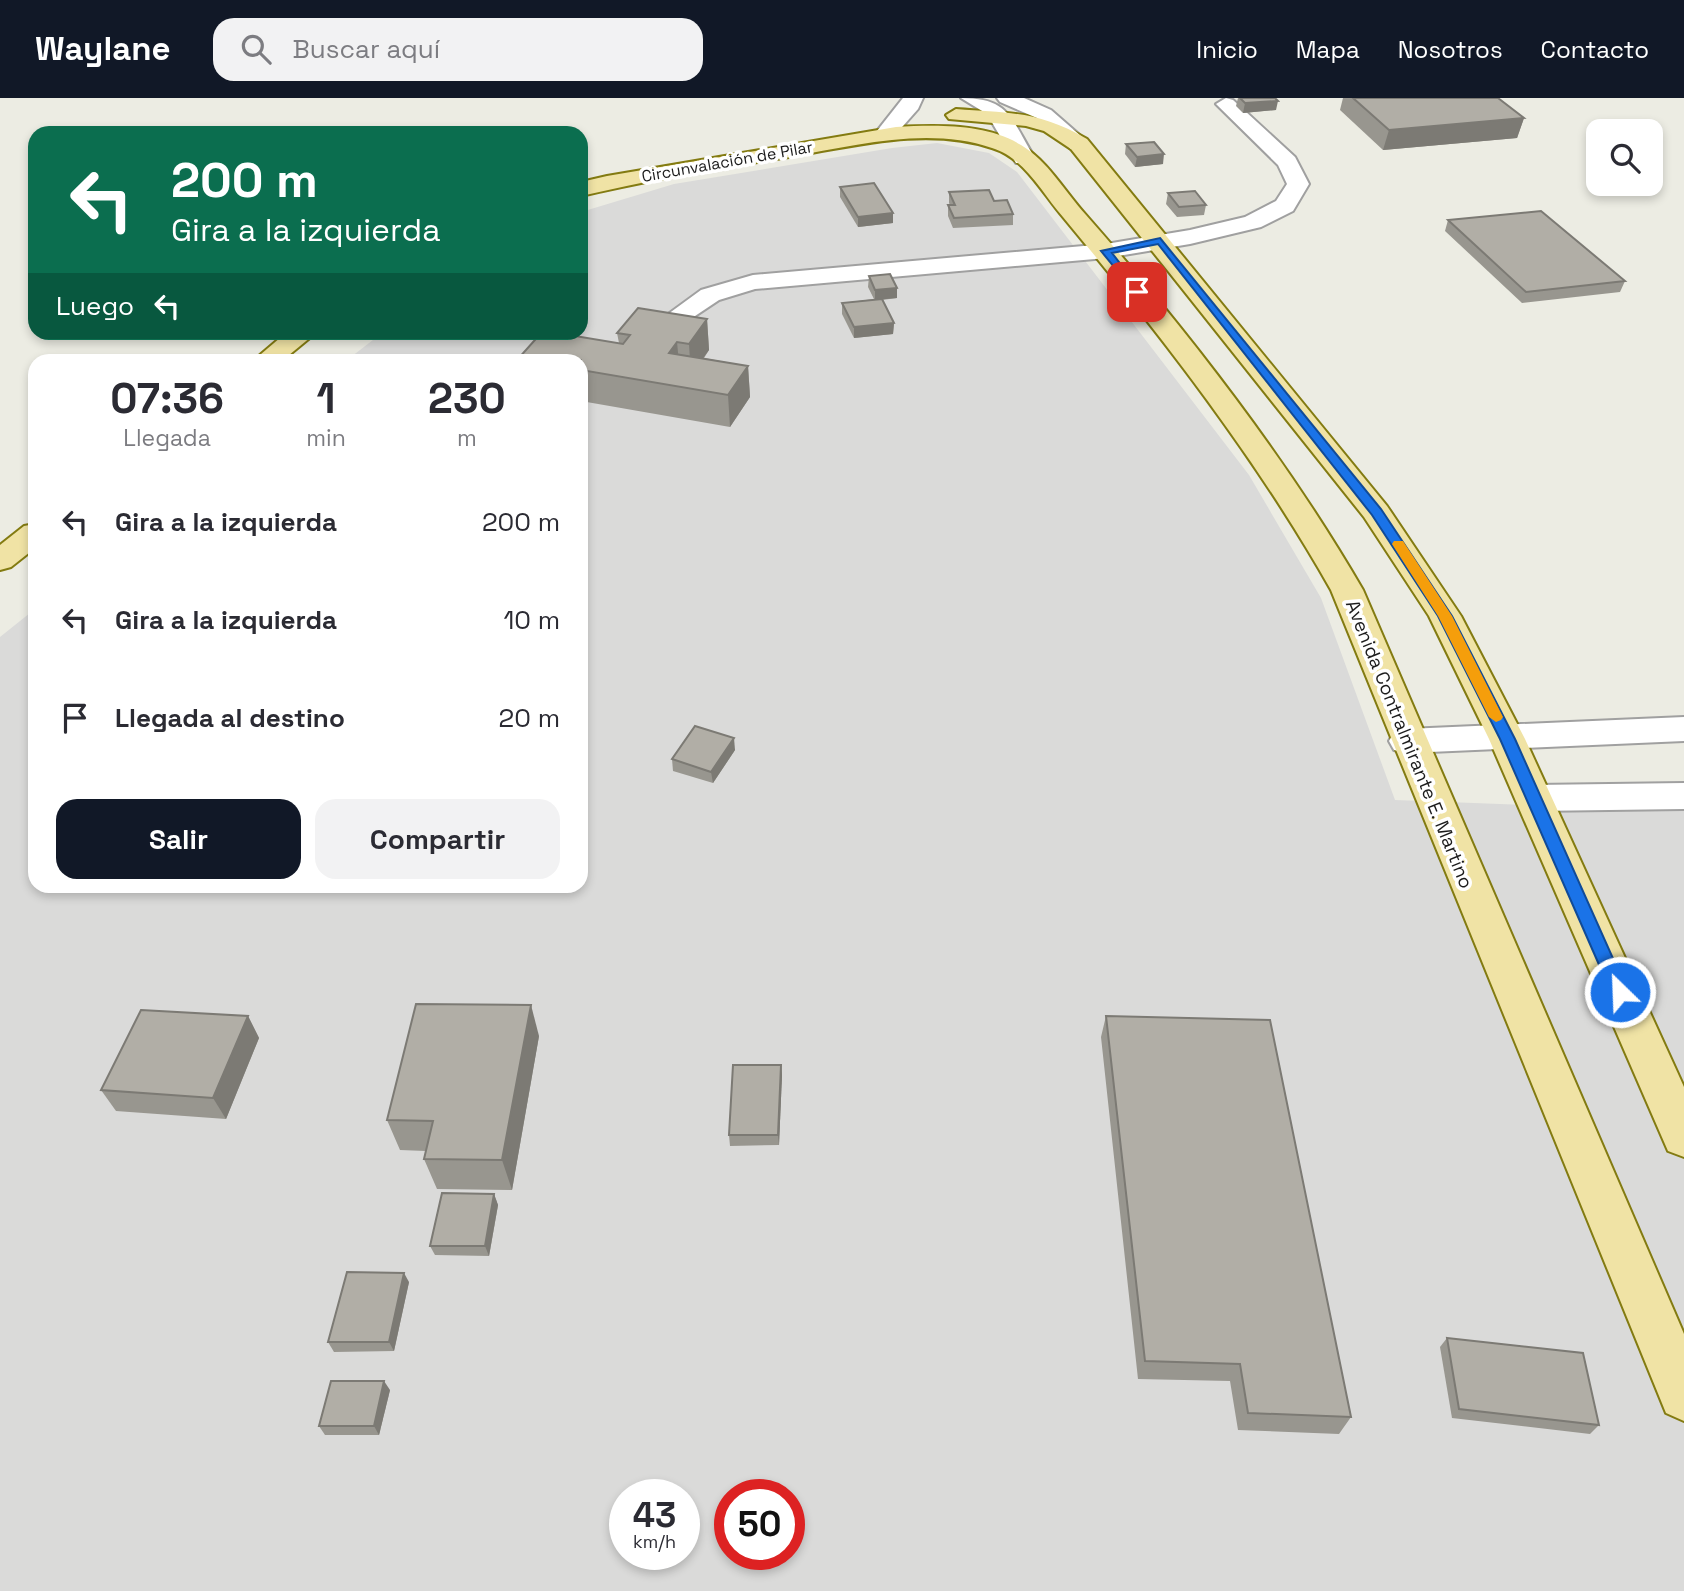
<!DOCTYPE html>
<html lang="es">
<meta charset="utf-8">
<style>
:root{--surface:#fff;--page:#f2f2f3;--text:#2b2b33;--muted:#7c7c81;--accent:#111827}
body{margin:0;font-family:"Space Grotesk",sans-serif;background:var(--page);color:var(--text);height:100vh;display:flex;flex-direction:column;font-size:26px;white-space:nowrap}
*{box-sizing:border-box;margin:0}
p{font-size:23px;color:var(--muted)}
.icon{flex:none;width:38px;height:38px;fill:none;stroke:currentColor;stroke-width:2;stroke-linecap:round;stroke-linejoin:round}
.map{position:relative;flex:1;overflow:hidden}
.details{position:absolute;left:28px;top:256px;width:560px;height:539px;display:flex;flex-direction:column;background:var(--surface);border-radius:21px;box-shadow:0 4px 10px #0003}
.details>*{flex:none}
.top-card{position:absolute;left:28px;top:28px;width:560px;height:214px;border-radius:21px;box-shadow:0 4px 10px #0003;background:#0b6e4f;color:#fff;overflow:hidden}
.buttons{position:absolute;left:1586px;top:21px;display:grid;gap:14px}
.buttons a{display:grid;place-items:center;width:77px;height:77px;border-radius:14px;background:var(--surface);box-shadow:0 4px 10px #0003;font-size:35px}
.speed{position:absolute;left:609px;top:1381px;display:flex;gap:14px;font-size:35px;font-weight:700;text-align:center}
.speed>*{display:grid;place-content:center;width:91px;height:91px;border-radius:50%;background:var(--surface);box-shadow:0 4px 10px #0003;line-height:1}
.speed small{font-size:18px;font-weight:400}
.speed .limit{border:10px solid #d22;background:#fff;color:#111}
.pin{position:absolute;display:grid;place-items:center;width:60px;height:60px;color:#fff;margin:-30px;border-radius:14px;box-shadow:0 4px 10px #0006}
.me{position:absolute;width:77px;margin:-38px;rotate:336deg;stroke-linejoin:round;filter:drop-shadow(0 0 5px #0008)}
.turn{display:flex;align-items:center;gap:24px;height:147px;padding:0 28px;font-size:32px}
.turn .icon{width:91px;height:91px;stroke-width:2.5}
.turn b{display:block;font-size:49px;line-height:60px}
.then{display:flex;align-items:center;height:66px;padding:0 28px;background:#0003;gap:14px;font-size:26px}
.eta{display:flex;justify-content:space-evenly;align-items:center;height:119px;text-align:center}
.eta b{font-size:42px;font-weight:700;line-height:49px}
.action{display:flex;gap:14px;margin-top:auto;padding:14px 28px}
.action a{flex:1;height:80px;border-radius:21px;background:var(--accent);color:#fff;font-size:28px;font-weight:700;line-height:80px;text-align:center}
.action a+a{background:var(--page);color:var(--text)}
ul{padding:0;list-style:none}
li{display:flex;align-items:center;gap:21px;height:98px;padding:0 28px}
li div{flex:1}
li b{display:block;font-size:26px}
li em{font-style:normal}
header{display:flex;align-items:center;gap:42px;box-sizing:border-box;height:98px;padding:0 35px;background:var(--accent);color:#fff}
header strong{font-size:33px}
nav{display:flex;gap:38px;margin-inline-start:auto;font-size:24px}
.search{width:490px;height:63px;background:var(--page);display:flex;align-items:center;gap:18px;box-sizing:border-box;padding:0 24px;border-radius:21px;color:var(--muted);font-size:26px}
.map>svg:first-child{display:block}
</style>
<header>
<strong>Waylane</strong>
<div class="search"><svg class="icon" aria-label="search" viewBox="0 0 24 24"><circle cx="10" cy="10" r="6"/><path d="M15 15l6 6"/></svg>Buscar aquí</div>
<nav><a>Inicio</a><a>Mapa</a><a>Nosotros</a><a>Contacto</a></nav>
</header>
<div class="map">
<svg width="1684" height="1493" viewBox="0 0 1684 1493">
<rect width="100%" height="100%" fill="#ecece3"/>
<path fill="#dadad9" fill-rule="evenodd" d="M937,45L989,55L1017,74L1249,377L1321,500L1395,702L1606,710L1684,707V1493H0V539L35,511V788H581V262H347L382,235L581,234V114L674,86L892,50ZM625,1396H684V1456H625ZM730,1396H789V1456H730Z"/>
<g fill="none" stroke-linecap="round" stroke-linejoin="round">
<g stroke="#a0a0a0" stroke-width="4">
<g id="minor">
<path d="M903,0H923L918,11L895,37H881L877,33Z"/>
<path d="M961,0C1011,0 1011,22 1035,60L1032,65H1016L987,16Z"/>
<path d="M997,0H1024L1051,12L1090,46L1079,52L1071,51L1037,20L1000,4Z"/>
<path d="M1226,0L1233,2L1295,59L1309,86L1293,113L1261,129L1190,146L1106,160L755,191L719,202L686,224H668L664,219L701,192L753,177L1106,146L1190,132L1245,119L1276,103L1287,86L1278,67L1216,6Z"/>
<path d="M1684,619V643L1407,655L1394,652L1389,643L1394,634L1407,631Z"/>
<path d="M1684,685V711L1534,713L1521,710L1515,700L1521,690L1534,687Z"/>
</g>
</g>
<g stroke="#837b11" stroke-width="4">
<g id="major">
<path d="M956,11C1009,15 1039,13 1087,41L1387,408L1461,518L1525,641L1684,989V1059L1668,1053L1489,641L1429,518L1364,419L1071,51L1044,33L1026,28L949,21L946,17Z"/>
<path d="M896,29C936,27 985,25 1021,47C1048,63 1065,94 1086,117C1186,231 1287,361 1363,492L1684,1236V1323L1666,1315L1331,492C1256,359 1160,236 1063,119C1042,95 1025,60 992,50C927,28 855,48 789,59C719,70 650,82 581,98V84L607,78Z"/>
<path d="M287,234H317L283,262H254Z"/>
<path d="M35,426V450L11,469L0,472V447L24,428Z"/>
</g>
</g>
<use href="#minor" fill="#fff" fill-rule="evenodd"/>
<use href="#major" fill="#f0e3a5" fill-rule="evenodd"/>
</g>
<g fill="#98968f">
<path d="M1238,0H1275L1276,12L1243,15L1236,8Z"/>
<path d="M1343,0H1498L1524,20L1517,40L1383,52L1340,12Z"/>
<path d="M1126,46L1163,66L1135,69L1125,56Z"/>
<path d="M840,89L893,125L858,129L840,99Z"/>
<path d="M949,94L994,103L1013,116V127L953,130L948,118V107H950L949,105Z"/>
<path d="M1168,95L1206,107L1204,117L1177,119L1166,106Z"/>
<path d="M1448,122L1625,183L1620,194L1522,205L1445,133Z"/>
<path d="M869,178L897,200L882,202L894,225L893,236L854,240L842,216V205L874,201L868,189Z"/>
<path d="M707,221L709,252L704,260L748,268L750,299L730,329L581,303V262H518L619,245L617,235Z"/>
<path d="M735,652L713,685L673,673L672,661Z"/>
<path d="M248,918L259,940L226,1021L116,1013L101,992Z"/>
<path d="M1106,918L1351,1319L1339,1336L1238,1332L1230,1283L1138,1281L1101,939Z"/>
<path d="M539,938L512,1092L437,1091L424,1061L426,1053L400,1052L387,1022Z"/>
<path d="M781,967L782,977L779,1047L730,1048L729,1037Z"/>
<path d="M494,1096L498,1107L489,1158L435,1157L430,1148Z"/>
<path d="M409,1184L394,1253L334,1254L328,1244Z"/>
<path d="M1447,1240L1599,1327L1590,1336L1452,1320L1440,1249Z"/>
<path d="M390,1292L379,1337H325L319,1328Z"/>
</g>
<g fill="#7c7a74">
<path d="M1278,3L1276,12L1243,15L1245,5Z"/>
<path d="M1524,20L1517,40L1383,52L1389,32Z"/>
<path d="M1164,56L1163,66L1135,69L1137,59Z"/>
<path d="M893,115V125L858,129V119Z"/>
<path d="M897,190V200L875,202V192Z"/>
<path d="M707,221L709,252L691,277L689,246Z"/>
<path d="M894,225L893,236L854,240V229Z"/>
<path d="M677,244L680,276L669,255Z"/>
<path d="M748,268L750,299L730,329L728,297Z"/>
<path d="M734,640L735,652L713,685L711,674Z"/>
<path d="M531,907L539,938L512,1092L502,1062Z"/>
<path d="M248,918L259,940L226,1021L213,1000Z"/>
<path d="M781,967L782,977L779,1047L778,1037Z"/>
<path d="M494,1096L498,1107L489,1158L485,1148Z"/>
<path d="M404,1175L409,1184L394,1253L389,1244Z"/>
<path d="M384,1283L390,1292L379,1337L374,1328Z"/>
</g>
<g fill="#b1aea6" stroke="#7c7a74" stroke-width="2">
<path d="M1240,0H1275L1278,3L1245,5Z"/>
<path d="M1353,0H1498L1524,20L1389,32Z"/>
<path d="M1154,44L1164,56L1137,59L1126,46Z"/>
<path d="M874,85L893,115L858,119L840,89Z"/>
<path d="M989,92L994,103L1007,102L1013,116L954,120L948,107H955L949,94Z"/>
<path d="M1195,93L1206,107L1179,109L1168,95Z"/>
<path d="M1541,113L1625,183L1526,194L1448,122Z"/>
<path d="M890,176L897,190L875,192L869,178Z"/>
<path d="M882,201L894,225L854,229L842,205Z"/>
<path d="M638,210L707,221L689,246L677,244L669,255L748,268L728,297L581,272V262H517L542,234H551L623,246L630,237L617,235Z"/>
<path d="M695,628L734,640L711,674L672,661Z"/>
<path d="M416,906L531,907L502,1062L424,1061L433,1023L387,1022Z"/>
<path d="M141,912L248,918L213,1000L101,992Z"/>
<path d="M1106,918L1270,922L1351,1319L1248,1315L1240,1266L1145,1263Z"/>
<path d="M733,967H781L778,1037H729Z"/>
<path d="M442,1095L494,1096L485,1148H430Z"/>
<path d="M347,1174L404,1175L389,1244H328Z"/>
<path d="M1447,1240L1583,1255L1599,1327L1459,1311Z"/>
<path d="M331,1283H384L374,1328H319Z"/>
</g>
<path fill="#1a73e8" stroke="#114b97" stroke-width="2" d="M1160,140L1381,411L1452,518L1515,641L1628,894L1626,899H1613L1611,894L1500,641L1438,518L1372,417L1158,146L1112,155L1142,194L1137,197L1101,153Z"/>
<path fill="#f59e0b" d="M1394,443H1403L1452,518L1503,619L1501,622L1496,624L1489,619L1438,518L1392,446Z"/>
<g text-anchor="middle" stroke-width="7" stroke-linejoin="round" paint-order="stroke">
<g font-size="16" fill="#1c1c1c" stroke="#fff">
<text transform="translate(727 63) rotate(-10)" y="6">Circunvalación de Pilar</text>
</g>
<g font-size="19" fill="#1c1c1c" stroke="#fff">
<text transform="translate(1410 646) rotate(68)" y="7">Avenida Contralmirante E. Martino</text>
</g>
</g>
</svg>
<div class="buttons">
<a><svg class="icon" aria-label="search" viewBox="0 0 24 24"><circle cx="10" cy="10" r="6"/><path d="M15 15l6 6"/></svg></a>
</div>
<div class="speed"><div>43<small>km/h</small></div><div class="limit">50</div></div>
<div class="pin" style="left:1137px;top:194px;background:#d93025"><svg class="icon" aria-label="arrive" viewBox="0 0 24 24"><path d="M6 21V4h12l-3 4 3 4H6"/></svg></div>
<svg class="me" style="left:1620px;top:894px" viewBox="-20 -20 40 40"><circle r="17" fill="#1a73e8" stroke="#fff" stroke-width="3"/><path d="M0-11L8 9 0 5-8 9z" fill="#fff"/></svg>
<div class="top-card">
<div class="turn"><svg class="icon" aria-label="left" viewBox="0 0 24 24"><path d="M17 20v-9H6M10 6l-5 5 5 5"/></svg><div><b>200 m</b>Gira a la izquierda</div></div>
<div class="then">Luego<svg class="icon" aria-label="left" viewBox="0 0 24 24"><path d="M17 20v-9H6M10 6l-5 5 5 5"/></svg></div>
</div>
<section class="details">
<div class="eta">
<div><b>07:36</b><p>Llegada</p></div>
<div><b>1</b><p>min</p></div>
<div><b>230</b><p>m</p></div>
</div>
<ul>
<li><svg class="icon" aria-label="left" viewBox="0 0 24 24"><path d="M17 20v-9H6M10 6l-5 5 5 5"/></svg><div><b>Gira a la izquierda</b></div><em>200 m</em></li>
<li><svg class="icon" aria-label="left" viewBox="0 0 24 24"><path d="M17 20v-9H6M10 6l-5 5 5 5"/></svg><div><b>Gira a la izquierda</b></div><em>10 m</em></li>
<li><svg class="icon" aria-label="arrive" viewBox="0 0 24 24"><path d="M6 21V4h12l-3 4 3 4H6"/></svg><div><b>Llegada al destino</b></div><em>20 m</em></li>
</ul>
<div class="action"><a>Salir</a><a>Compartir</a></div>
</section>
</div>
